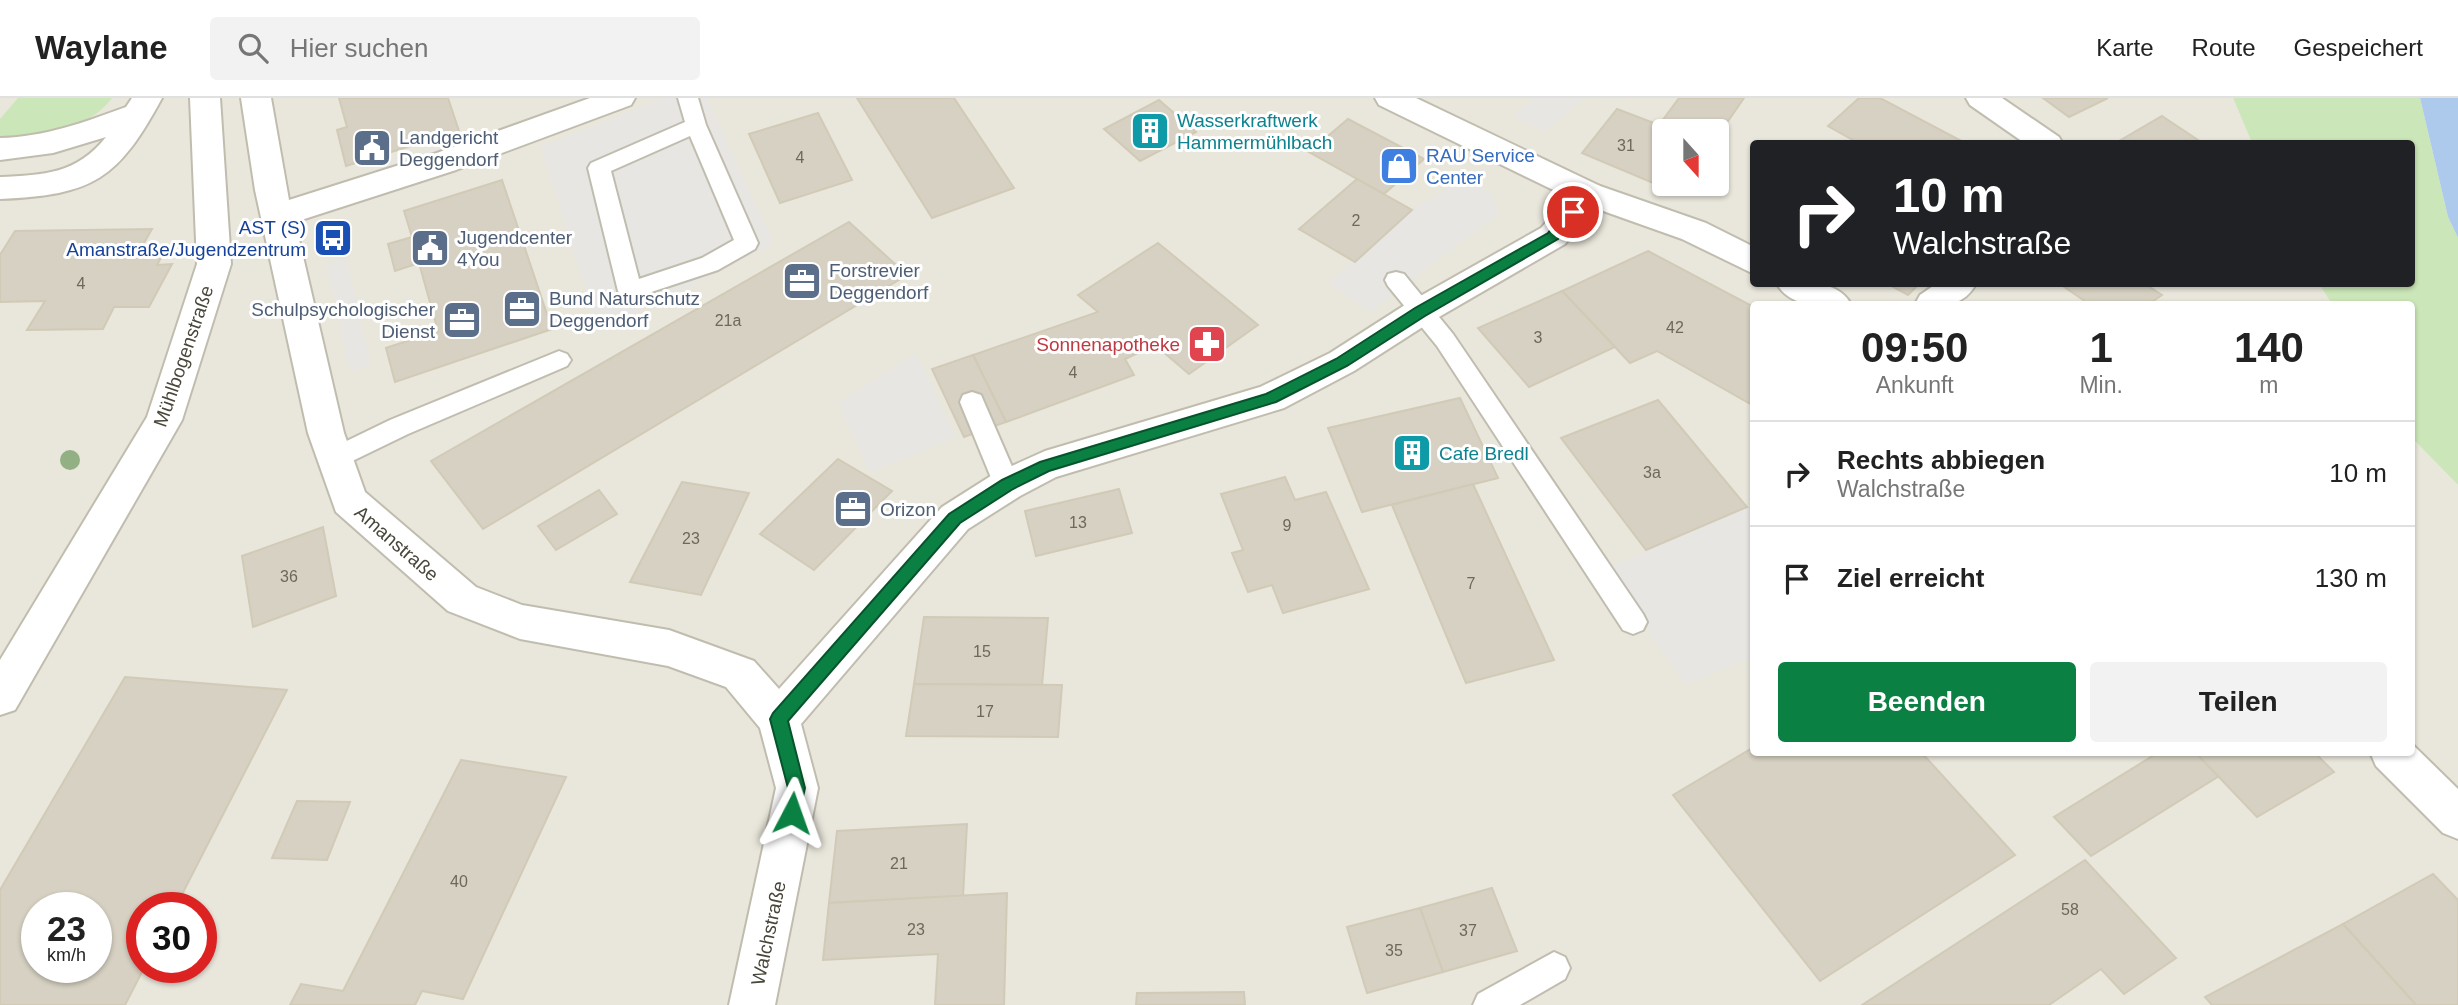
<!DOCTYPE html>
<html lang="de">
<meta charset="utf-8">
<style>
:root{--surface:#fff;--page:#f2f2f2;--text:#222;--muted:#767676;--line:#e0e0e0;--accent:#0b8043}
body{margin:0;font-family:Arial,sans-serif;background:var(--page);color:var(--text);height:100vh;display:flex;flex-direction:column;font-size:26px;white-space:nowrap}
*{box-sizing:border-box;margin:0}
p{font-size:23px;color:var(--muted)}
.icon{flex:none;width:38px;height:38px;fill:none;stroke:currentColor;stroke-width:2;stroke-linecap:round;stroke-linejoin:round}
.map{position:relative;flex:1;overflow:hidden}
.drawer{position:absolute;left:1750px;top:203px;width:665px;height:455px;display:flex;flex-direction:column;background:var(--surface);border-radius:7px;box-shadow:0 2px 5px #0004}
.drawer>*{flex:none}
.top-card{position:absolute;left:1750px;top:42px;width:665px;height:147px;border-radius:7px;box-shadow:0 2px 5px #0004;background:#202124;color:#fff;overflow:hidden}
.needle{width:46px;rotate:159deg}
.controls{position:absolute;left:1652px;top:21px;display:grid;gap:14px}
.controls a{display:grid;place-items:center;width:77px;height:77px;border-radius:7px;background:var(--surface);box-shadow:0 2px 5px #0004;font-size:35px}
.speed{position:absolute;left:21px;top:794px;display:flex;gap:14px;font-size:35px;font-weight:700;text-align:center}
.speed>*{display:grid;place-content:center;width:91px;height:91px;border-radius:50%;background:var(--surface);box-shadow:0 2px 5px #0004;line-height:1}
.speed small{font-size:18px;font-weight:400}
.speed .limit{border:10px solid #d22;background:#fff;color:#111}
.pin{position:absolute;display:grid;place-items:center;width:60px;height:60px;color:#fff;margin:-30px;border:4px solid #fff;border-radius:50%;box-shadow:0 2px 7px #0007}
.me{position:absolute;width:77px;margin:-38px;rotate:4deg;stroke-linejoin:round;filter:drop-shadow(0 0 5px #0008)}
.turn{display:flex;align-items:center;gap:24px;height:147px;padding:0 28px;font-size:32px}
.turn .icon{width:91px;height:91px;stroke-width:2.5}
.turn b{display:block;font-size:49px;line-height:60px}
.eta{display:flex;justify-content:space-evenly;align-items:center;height:119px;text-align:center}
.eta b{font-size:42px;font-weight:800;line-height:49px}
.button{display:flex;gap:14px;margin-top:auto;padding:14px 28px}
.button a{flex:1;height:80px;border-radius:7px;background:var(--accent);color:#fff;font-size:28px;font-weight:800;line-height:80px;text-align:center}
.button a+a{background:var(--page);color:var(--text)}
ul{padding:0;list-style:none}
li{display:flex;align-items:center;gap:21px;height:105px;padding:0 28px;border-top:2px solid var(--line)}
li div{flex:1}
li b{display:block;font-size:26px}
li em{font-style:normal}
header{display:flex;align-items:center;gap:42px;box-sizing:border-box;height:98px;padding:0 35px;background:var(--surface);border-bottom:2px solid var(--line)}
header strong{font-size:33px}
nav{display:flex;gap:38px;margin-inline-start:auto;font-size:24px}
.search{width:490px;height:63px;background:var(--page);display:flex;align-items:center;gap:18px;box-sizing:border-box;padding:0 24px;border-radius:7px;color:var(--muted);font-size:26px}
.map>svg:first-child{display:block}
</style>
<header>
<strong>Waylane</strong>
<div class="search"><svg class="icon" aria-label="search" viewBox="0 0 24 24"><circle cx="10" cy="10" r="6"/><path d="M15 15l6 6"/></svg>Hier suchen</div>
<nav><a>Karte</a><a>Route</a><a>Gespeichert</a></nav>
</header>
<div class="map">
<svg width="2458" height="907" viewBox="0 0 2458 907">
<rect width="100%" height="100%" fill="#f5f4ec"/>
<path fill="#e9e6db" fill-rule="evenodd" d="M0,0H2233L2252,45L1754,46V186H2319L2332,206H1754V654H2412V340L2458,387V907H0ZM1664,33H1717V86H1664ZM37,810H96V870H37ZM142,810H201V870H142Z"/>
<g fill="#cbe6b8">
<path d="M18,0H112C89,32 37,39 0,39V21Z"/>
<path d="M2233,0H2420L2448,119L2458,140V387L2412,340V206H2332L2319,186H2412V46L2252,45Z"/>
</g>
<g fill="#e7e6e3">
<path d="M663,0H707L774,146L599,234L541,49Z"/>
<path d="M1534,0H1584L1544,34L1514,18Z"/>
<path d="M479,34L483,43L366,82L369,73Z"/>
<path d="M1464,80L1492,96L1499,115L1371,214L1328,185L1412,112Z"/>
<path d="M346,160L371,268L350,274L327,167Z"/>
<path d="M916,255L955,339L870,375L838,305Z"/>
<path d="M1747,409L1754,417L1753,559L1685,587L1606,471Z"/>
</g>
<path fill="#adcaed" d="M2420,0H2458V140L2448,119Z"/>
<g fill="#d6d1c2" stroke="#d1cab6" stroke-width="2" fill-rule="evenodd">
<path d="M339,0H448L459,33L346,68L337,32L347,29Z"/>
<path d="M857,0H954L1014,90L932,120Z"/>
<path d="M1679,0H1744L1717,39V33H1664V86H1683L1677,95L1582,55L1617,11L1659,27Z"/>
<path d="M1859,0H1880L1967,46H1860L1828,28Z"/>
<path d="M2043,0H2108L2069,19Z"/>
<path d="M1159,2L1196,34L1140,63L1104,31Z"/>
<path d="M818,15L852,82L780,105L749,36Z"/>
<path d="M2162,18L2204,46H2114Z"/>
<path d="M1348,21L1424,61L1384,96L1309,54Z"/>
<path d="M1357,81L1412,112L1355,164L1299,131Z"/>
<path d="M502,82L552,231L395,284L386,250L438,233L419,165L395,173L388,146L412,139L404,113Z"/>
<path d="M849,124L907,177L483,431L431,363Z"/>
<path d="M152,131L141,150L167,149L157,167L172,166L149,209H114L103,231L27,232L45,203L0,204V157L15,133Z"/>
<path d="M1158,145L1258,227L1189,276L1155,247L1125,261L1134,277L1006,324L973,257L1098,214L1078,197Z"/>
<path d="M1648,153L1754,209V308L1657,253L1630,265L1562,193Z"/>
<path d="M1888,186H1919L1908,197Z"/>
<path d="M2060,186H2145L2162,197L2149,206H2089Z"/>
<path d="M1562,193L1615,249L1529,289L1478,230Z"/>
<path d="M973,257L1006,324L964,339L932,271Z"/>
<path d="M1460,300L1498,380L1362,414L1328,330Z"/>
<path d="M1658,302L1747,409L1646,452L1561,340Z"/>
<path d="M838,361L892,393L814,472L760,436Z"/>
<path d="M1285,379L1295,402L1326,394L1369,491L1283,515L1272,487L1248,494L1232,455L1243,452L1221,396Z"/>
<path d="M682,384L749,395L701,497L630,484Z"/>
<path d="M1473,386L1554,562L1466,585L1392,407Z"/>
<path d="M1119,391L1132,435L1036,458L1025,413Z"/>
<path d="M599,392L617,416L556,452L538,428Z"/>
<path d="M323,429L336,498L253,529L242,458Z"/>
<path d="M924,519L1048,520L1042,587L914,586Z"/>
<path d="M125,579L287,592L175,810H142V870H144L125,907H0V792ZM37,810H96V870H37Z"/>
<path d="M914,586L1062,587L1058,639L906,638Z"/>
<path d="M1754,649V654H1921L2015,757L1820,883L1673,697Z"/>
<path d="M2159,654H2195L2219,678L2091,758L2054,719Z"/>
<path d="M2195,654H2314L2334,674L2257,719Z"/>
<path d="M461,662L566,679L463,901L422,893L415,907H290L301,886L343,893Z"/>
<path d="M297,703L350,704L327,762L272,760Z"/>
<path d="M967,726L963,798L829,805L837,733Z"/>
<path d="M2085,762L2176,860L2124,896L2101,871L2049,907H1862Z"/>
<path d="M2433,776L2458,802V907H2416L2343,826Z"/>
<path d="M1492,790L1517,853L1443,874L1420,810Z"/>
<path d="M1007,795L1004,907H935L938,856L823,862L829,805Z"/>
<path d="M1420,810L1443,874L1367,895L1347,829Z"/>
<path d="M2343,826L2416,907H2212L2205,899Z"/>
<path d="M1244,894L1245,907H1136L1137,895Z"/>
</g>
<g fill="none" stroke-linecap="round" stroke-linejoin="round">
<g stroke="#c0bdaf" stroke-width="4">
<g id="service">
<path d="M678,0H698L706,27L758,145L755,151L718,172L630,201L622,199L618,193L588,70L591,65L685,24ZM690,38L734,142L702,160L639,181L611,73Z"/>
<path d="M1396,174L1404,176L1453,236L1643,516L1647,524L1643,532L1633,536L1623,532L1437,248L1388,188L1385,182L1388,176Z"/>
<path d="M559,253L567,256L571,262L567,268L408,336L342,368L333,371L324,368L320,361L324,354L390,322Z"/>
<path d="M972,294L981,297L984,304L1020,387L1016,394L1007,397L998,394L994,387L960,304L963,297Z"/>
<path d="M1554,854L1565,859L1570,870L1565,881L1520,907H1473L1478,896Z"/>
</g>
</g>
<g stroke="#c0bdaf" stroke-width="4">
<g id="minor">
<path d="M132,0H162C118,81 94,97 0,101V79C44,77 77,76 106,39L53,55L0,62V40C45,39 85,24 126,9Z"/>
<path d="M190,0H220L231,166L182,322L15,612L0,617V562L147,319L197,166Z"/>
<path d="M241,0H271L289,102L434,56L590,0H635L631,7L456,72L295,124L344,335L365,394L476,489L522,507L669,532L754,563L779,591L942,409L994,376L1045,353L1260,289L1330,255L1408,205L1541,130L1578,88L1589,85L1600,88L1605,96L1565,146L1432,223L1354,273L1284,310L1056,379L1020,398L968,431L801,626L818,690L775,907H729L776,690L760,630L726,589L668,568L520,541L448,513L336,414L308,335L255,92Z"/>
<path d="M1966,0H2002L2059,39L2063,46H2026L1970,7Z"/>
<path d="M1936,186H1976C1961,212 1941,206 1915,206L1920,197Z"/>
</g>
</g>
<g stroke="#c0bdaf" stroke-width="4">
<g id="tertiary">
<path d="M1375,0H1416L1600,88L1706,125L1754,149V176L1682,141L1578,104L1379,7Z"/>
<path d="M1777,186C1802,184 1837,181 1851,206C1826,208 1791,211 1777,186Z"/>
<path d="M2412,646L2458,691V741L2443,735L2376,668L2370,654H2412Z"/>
</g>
</g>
<use href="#service" fill="#fff" fill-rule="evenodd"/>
<use href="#minor" fill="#fff" fill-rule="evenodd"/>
<use href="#tertiary" fill="#fff" fill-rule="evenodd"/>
</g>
<circle fill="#92b084" cx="70" cy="362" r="10"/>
<path fill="#0b8043" stroke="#07532c" stroke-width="2" d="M1573,110L1580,114L1558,141L1425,218L1347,268L1276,304L1049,373L1013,391L960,425L788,623L805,690L798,721L792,724L785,721L783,715L788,690L770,621L773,615L949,416L1002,382L1040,364L1266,296L1336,261L1415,210L1548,135L1568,111Z"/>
<defs>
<g id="building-square" transform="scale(2.0125)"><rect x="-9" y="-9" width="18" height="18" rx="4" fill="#0f9aa8" stroke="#fff"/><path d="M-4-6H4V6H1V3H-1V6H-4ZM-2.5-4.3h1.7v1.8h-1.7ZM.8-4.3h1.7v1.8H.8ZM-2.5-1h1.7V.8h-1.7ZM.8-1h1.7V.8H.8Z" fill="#fff"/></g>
<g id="civic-square" transform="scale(2.0125)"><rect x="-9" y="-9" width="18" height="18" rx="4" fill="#5c6f8a" stroke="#fff"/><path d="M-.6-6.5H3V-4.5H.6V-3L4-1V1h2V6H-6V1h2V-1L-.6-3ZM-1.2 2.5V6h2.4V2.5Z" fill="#fff"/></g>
<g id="shop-square" transform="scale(2.0125)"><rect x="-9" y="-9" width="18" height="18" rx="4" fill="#3f7fe0" stroke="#fff"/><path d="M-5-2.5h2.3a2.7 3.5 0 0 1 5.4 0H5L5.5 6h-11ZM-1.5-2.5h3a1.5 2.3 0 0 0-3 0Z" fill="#fff"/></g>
<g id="bus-square" transform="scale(2.0125)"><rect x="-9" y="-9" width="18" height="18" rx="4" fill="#1a4fb4" stroke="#fff"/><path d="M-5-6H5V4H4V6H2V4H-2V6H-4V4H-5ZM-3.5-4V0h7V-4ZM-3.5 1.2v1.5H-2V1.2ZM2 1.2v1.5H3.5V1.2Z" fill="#fff"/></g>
<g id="office-square" transform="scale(2.0125)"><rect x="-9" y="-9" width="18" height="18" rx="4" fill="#5c6f8a" stroke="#fff"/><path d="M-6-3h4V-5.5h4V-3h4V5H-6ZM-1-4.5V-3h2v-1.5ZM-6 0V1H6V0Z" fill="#fff"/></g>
<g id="pharmacy-square" transform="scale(2.0125)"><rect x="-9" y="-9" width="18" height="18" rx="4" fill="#e0444e" stroke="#fff"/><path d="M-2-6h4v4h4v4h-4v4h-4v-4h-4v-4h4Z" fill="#fff"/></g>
</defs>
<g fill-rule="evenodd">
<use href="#building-square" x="1150" y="33"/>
<use href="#civic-square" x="372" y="50"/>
<use href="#shop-square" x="1399" y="68"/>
<use href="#bus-square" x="333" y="140"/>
<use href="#civic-square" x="430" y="150"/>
<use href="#office-square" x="802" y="183"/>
<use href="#office-square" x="522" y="211"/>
<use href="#office-square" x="462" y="222"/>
<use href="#pharmacy-square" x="1207" y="246"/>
<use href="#building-square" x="1412" y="355"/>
<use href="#office-square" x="853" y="411"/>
</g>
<g text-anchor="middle" stroke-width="6" stroke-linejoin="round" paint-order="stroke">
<g font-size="16" fill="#6c695c">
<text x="1626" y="53">31</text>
<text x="800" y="65">4</text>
<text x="1356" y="128">2</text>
<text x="81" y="191">4</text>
<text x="728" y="228">21a</text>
<text x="1675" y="235">42</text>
<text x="1538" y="245">3</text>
<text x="1073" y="280">4</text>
<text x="1652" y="380">3a</text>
<text x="1078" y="430">13</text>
<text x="1287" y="433">9</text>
<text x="691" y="446">23</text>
<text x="289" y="484">36</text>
<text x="1471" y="491">7</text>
<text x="982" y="559">15</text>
<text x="985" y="619">17</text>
<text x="899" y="771">21</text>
<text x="459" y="789">40</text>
<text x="2070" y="817">58</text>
<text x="916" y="837">23</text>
<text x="1468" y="838">37</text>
<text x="1394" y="858">35</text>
</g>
<g font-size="19" fill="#0d838f" stroke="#fff" text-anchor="start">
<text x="1177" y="29">Wasserkraftwerk<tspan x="1177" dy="22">Hammermühlbach</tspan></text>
<text x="1439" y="362">Cafe Bredl</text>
</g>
<g font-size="19" fill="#4e5e75" stroke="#fff" text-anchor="start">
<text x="399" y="46">Landgericht<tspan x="399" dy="22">Deggendorf</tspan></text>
<text x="457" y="146">Jugendcenter<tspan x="457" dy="22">4You</tspan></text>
<text x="829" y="179">Forstrevier<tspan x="829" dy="22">Deggendorf</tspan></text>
<text x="549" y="207">Bund Naturschutz<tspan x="549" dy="22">Deggendorf</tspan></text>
<text x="435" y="218" text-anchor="end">Schulpsychologischer<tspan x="435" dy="22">Dienst</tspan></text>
<text x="880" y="418">Orizon</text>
</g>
<g font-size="19" fill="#366cbe" stroke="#fff" text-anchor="start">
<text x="1426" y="64">RAU Service<tspan x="1426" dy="22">Center</tspan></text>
</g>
<g font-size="19" fill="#164399" stroke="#fff" text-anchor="end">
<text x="306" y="136">AST (S)<tspan x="306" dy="22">Amanstraße/Jugendzentrum</tspan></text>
</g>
<g font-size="19" fill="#be3a42" stroke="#fff" text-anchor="end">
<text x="1180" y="253">Sonnenapotheke</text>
</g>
<g font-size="19" fill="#49463a" stroke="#fff">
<text transform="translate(183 258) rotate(-71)" y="7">Mühlbogenstraße</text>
<text transform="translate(397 445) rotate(41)" y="7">Amanstraße</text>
<text transform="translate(768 835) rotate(-78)" y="7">Walchstraße</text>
</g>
</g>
</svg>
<div class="controls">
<a><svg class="needle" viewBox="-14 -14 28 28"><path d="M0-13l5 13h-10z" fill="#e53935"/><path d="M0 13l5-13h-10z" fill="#767676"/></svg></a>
</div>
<div class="speed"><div>23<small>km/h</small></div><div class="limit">30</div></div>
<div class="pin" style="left:1573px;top:114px;background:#d93025"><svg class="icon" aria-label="arrive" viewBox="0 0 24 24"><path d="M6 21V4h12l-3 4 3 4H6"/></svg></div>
<svg class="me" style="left:792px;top:715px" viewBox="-20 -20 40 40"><path d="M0-17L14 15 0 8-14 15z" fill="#0b8043" stroke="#fff" stroke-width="4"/></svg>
<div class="top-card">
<div class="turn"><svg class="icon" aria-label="right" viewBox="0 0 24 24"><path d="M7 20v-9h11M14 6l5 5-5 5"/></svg><div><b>10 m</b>Walchstraße</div></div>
</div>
<section class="drawer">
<div class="eta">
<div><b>09:50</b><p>Ankunft</p></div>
<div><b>1</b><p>Min.</p></div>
<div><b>140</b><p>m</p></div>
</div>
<ul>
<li><svg class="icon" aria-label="right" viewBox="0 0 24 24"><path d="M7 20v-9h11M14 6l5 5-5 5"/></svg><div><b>Rechts abbiegen</b><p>Walchstraße</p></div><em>10 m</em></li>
<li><svg class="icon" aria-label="arrive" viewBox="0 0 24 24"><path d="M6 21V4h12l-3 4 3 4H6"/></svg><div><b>Ziel erreicht</b></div><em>130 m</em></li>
</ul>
<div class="button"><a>Beenden</a><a>Teilen</a></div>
</section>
</div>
